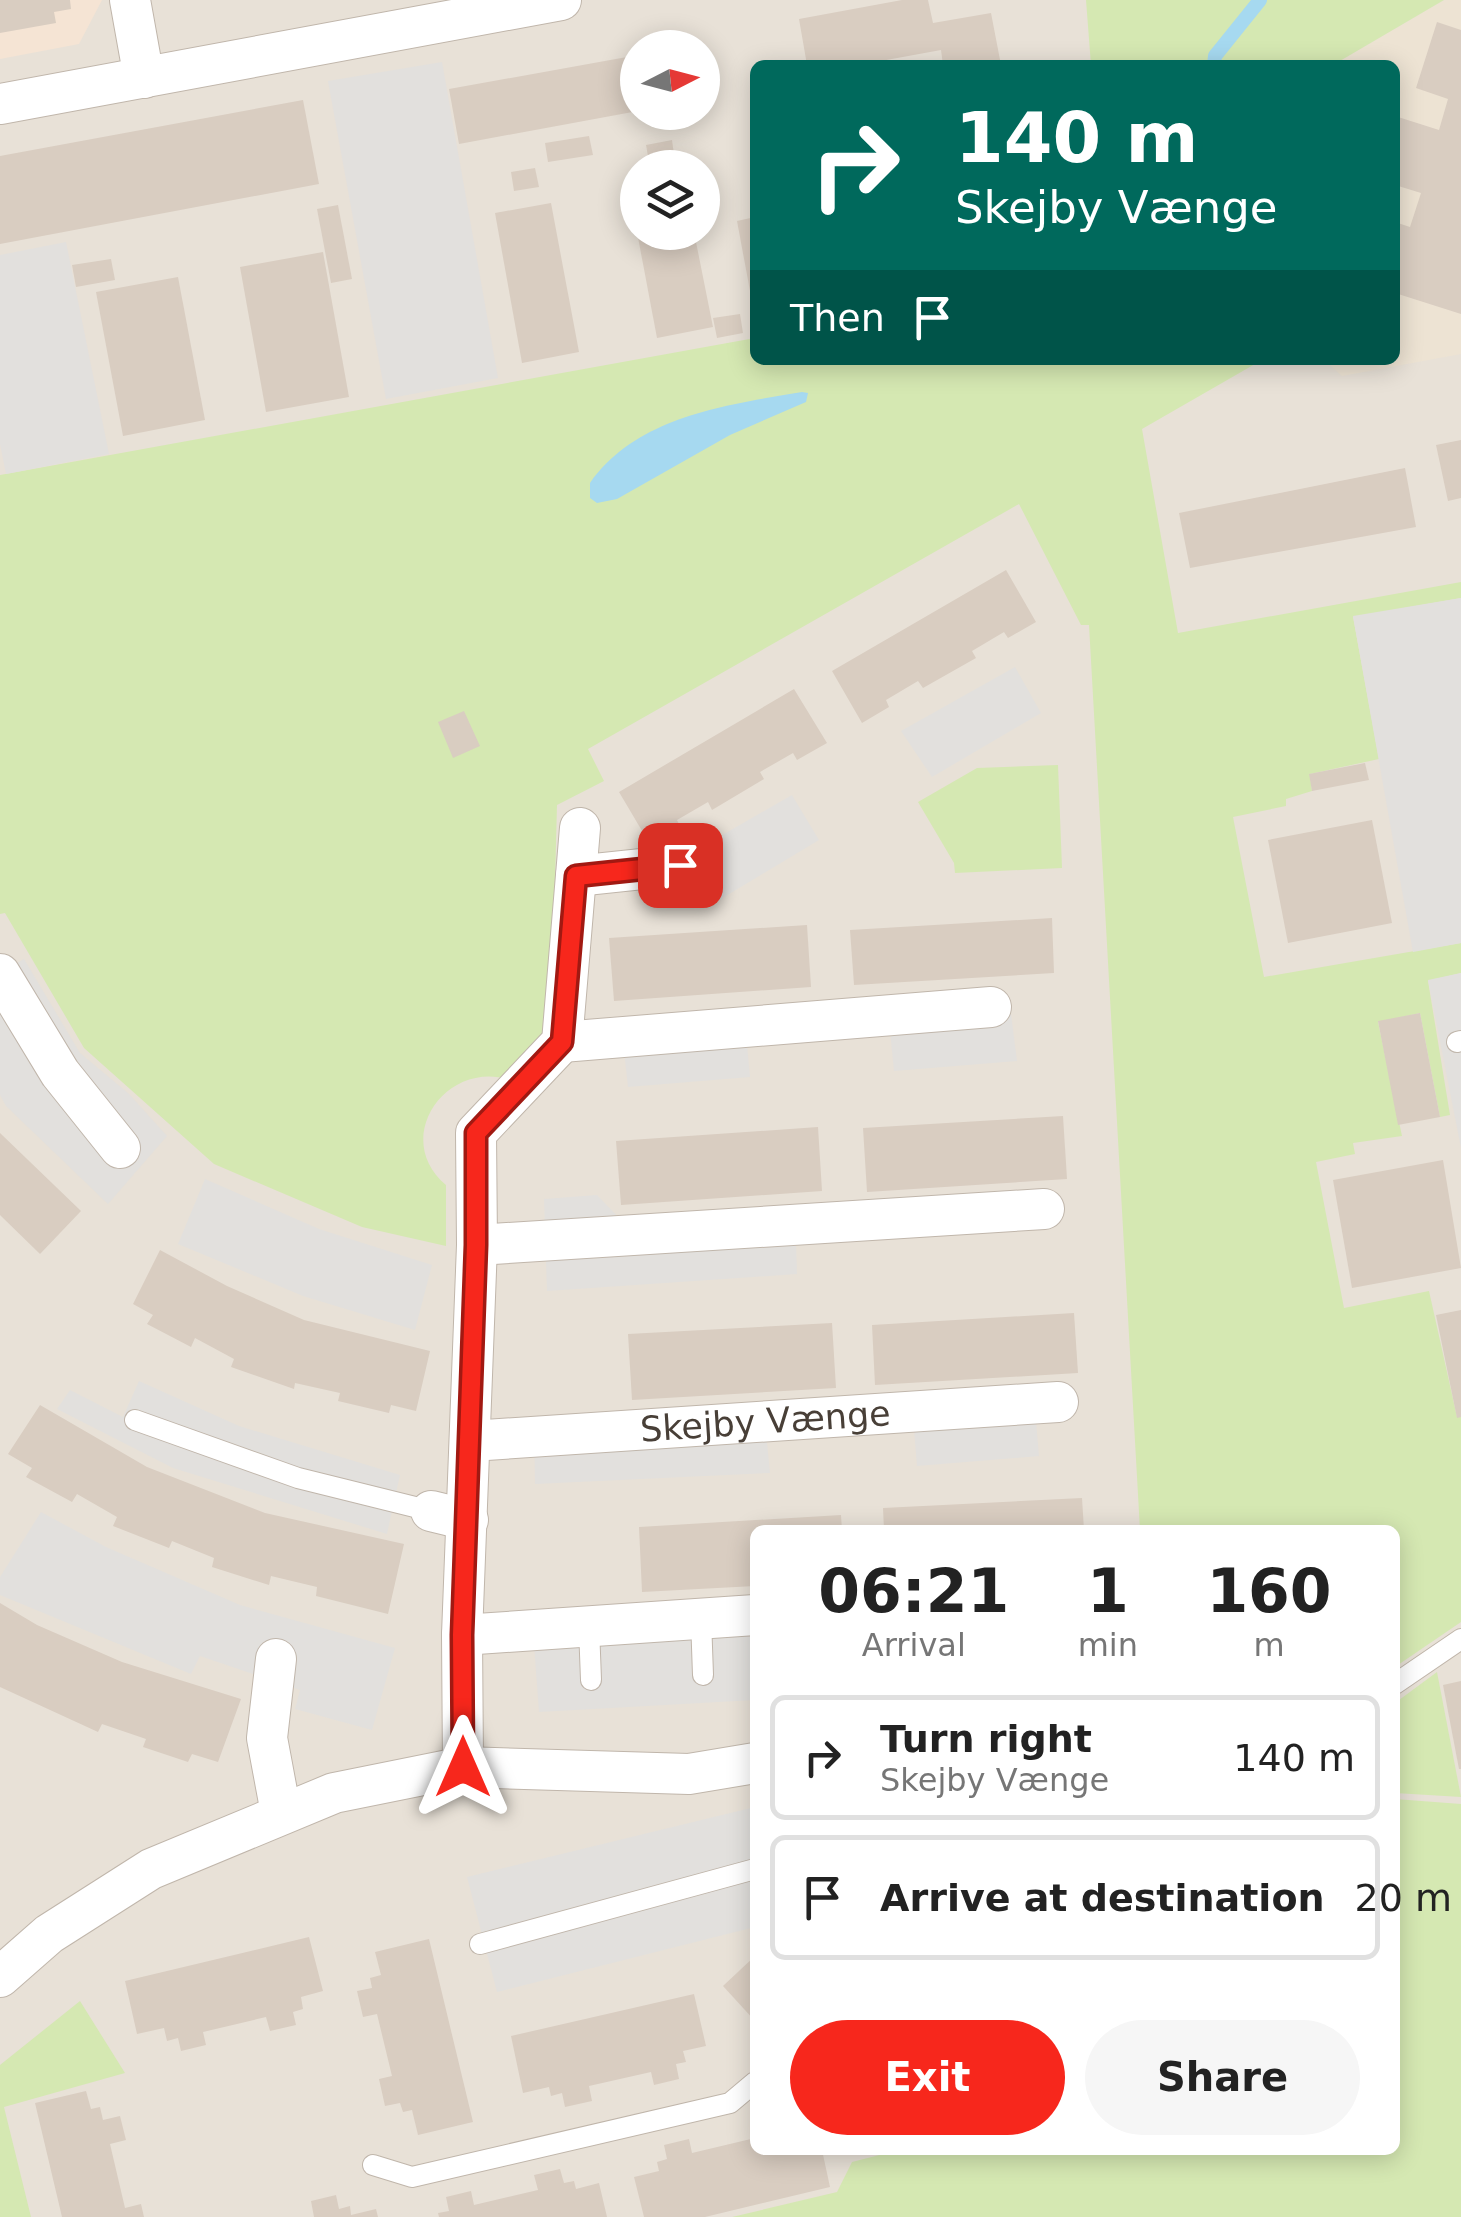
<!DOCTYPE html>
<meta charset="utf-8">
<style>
:root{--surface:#fff;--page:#f6f6f6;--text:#222;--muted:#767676;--line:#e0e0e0;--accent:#f7271c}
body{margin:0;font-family:"DejaVu Sans",sans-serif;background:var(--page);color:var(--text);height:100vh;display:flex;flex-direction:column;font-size:38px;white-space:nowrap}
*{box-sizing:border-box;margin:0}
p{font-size:32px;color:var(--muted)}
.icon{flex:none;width:55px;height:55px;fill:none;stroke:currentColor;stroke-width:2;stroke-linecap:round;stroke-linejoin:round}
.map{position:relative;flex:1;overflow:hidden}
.details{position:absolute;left:750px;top:1525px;width:650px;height:630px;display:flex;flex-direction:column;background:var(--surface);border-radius:15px;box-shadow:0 5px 25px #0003}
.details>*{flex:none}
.guide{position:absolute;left:750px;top:60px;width:650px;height:305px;border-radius:15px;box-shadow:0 5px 25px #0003;background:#00695c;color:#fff;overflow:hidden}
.needle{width:65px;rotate:84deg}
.buttons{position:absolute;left:620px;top:30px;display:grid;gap:20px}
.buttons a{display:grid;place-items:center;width:100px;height:100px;border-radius:50%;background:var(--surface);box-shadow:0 5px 25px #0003;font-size:50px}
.pin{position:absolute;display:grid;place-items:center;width:85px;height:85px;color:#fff;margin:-42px;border-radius:20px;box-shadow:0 5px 15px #0006}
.me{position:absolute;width:110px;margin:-55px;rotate:0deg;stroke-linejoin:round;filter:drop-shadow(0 0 8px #0008)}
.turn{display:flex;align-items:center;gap:35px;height:210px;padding:0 40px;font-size:45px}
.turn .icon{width:130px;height:130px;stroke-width:2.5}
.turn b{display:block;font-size:70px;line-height:85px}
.then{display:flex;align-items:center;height:95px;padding:0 40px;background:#0003;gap:20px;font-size:38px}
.eta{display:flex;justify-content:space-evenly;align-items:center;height:170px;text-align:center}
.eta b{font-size:60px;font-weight:600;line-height:70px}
.button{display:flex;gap:20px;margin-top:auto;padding:20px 40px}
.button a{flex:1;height:115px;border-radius:60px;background:var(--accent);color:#fff;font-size:40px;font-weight:600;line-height:115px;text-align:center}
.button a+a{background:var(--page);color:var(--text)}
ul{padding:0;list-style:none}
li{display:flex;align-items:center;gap:30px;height:125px;margin:0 20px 15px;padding:0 20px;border:5px solid var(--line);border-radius:15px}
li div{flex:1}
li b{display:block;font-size:38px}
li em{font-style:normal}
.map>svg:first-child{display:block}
</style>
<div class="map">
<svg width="1461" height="2217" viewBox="0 0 1461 2217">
<rect width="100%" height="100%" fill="#f4efe9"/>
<path fill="#e8e1d7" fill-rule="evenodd" d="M0,0H1461V2217H0ZM638,48H702V112H638ZM755,65H1395V360H755ZM638,168H702V232H638ZM755,1530H1395V2150H755Z"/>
<path fill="#f5e4d4" d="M0,0H102L79,44L0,59Z"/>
<path fill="#ede3d3" d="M1444,0H1461V354L1342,376L1324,360H1395V65H1333Z"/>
<g fill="#d5e8b2">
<path d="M1086,0H1444L1333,65H1091Z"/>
<path d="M755,338V360H1262L1142,429L1178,633L1461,582V598L1353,617L1379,759L1310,774L1312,791L1286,799V806L1233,817L1264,977L1461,943V973L1428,981L1450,1115L1440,1117L1420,1013L1378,1022L1402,1136L1353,1143L1355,1154L1316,1162L1344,1308L1429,1291L1457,1417H1461V1622L1395,1667V1530H1140L1089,625H1081L1019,504L588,749L604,781L557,805L551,1035L508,1079C443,1061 392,1140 446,1185V1246L362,1227L214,1164L84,1048L5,913L0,914V475Z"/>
<path d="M1058,765L1062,868L955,873L954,863L918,802L977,768Z"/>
<path d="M1437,1672L1461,1797L1395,1793V1703Z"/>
<path d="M1395,1799L1461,1804V2217H732L837,2192L852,2162L899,2150H1395Z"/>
<path d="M80,2001L125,2073L4,2107L31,2217H0V2065Z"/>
</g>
<g fill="#e2e0dd">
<path d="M442,62L498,378L386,399L328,81Z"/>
<path d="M66,242L109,454L6,474L0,444V255Z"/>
<path d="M1461,598V943L1413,952L1353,616Z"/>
<path d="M1015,667L1041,713L932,777L901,731Z"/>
<path d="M792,795L819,840L716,902L686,856Z"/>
<path d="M24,959L80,1053L129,1094L167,1136L108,1204L6,1106L0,1095V973Z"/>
<path d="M1461,973V1148L1428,980Z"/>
<path d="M1009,998L1017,1061L894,1071L888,1011Z"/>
<path d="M745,1023L750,1077L628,1087L622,1033Z"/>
<path d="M205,1179L319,1229L432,1265L415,1330L303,1296L178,1244Z"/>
<path d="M597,1195L622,1221L795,1210L797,1274L547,1291L544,1199Z"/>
<path d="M139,1381L239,1426L400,1475L387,1534L173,1468L57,1409L70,1390L123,1417Z"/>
<path d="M1034,1398L1039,1456L917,1466L912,1404Z"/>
<path d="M764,1412L770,1473L535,1484L534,1427Z"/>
<path d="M41,1512L106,1547L240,1605L395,1648L372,1730L295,1709L300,1690L200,1656L191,1674L0,1595V1577Z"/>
<path d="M753,1632L755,1700L539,1712L534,1644Z"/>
<path d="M755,1807V1927L497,1992L467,1877Z"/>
</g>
<path fill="#a6d9f0" d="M802,392L808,393L806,402L730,435L617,499L597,503L590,498V483C637,416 727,405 802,392Z"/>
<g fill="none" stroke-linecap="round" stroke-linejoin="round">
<path stroke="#a6d9f0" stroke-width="14" d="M1214,65L1215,56L1260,0"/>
</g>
<g fill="#d9cdc1">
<path d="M0,0H70L71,9L54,12L56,23L0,33Z"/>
<path d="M902,0H928L933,23L991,13L1001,65H943L941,50L859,65H807L799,19Z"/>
<path d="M1437,22L1461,30V314L1395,293V222L1410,227L1421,193L1395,185V116L1439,130L1448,99L1416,88Z"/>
<path d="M638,55V111L459,144L449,89Z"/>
<path d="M303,100L319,184L0,244V156Z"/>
<path d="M589,136L593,155L548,162L545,143Z"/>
<path d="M672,140L675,162L650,167L646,145Z"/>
<path d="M535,168L539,187L514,191L511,172Z"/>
<path d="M638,187V227H636L628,189Z"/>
<path d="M551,203L579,352L522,363L495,213Z"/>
<path d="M338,205L352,279L331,283L317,209Z"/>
<path d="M755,217V307H753L737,221Z"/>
<path d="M637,232H694L713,327L657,338Z"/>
<path d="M323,252L349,397L266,412L240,267Z"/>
<path d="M111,259L115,280L76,287L72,265Z"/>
<path d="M178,277L205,420L123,436L96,292Z"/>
<path d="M740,314L743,333L717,338L713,318Z"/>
<path d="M1461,440V498L1448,501L1436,445Z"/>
<path d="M1405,468L1416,527L1190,568L1179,513Z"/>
<path d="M1006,570L1036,622L1008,638L1004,632L972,651L976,658L923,688L918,681L886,700L889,707L862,723L832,671Z"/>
<path d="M794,689L827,743L797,760L793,753L760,772L764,779L712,810L708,802L677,820L681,828L651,846L619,792Z"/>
<path d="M464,711L480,746L453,758L438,722Z"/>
<path d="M1365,763L1369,780L1312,791L1309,774Z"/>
<path d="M1372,820L1392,923L1288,943L1268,840Z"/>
<path d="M1052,918L1054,973L854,985L850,930Z"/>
<path d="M807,925L811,987L614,1001L609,938Z"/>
<path d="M1420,1013L1440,1117L1398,1125L1378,1021Z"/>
<path d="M1063,1116L1067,1179L867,1192L863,1128Z"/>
<path d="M818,1127L822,1191L621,1205L616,1141Z"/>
<path d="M0,1133L81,1211L40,1254L0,1215Z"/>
<path d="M1443,1160L1461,1268L1352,1288L1333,1180Z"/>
<path d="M160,1250L227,1286L304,1320L430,1351L416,1411L391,1405L389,1413L338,1401L340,1393L295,1383L294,1389L231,1367L234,1359L195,1338L191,1347L147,1324L153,1315L133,1304Z"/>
<path d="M1461,1310V1417L1457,1418L1436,1315Z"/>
<path d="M1074,1313L1078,1373L875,1385L872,1325Z"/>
<path d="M832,1323L836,1388L632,1400L628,1334Z"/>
<path d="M40,1405L147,1467L265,1513L404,1544L388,1614L316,1596L317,1587L271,1576L269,1585L212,1567L214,1558L172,1541L169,1548L113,1526L117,1517L77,1494L72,1502L26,1477L32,1468L8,1454Z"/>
<path d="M1082,1498L1084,1530H884L883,1508Z"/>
<path d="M841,1515L842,1530H755V1586L642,1592L639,1527Z"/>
<path d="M0,1603L37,1625L122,1662L241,1699L218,1762L192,1754L188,1762L143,1747L146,1739L102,1724L98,1732L0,1687Z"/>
<path d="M1461,1681V1769H1459L1443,1685Z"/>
<path d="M309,1937L323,1991L301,1997L303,2009L293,2012L296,2025L270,2031L266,2017L203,2032L206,2045L181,2051L178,2038L167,2041L164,2028L137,2034L125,1981Z"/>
<path d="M429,1939L473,2122L418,2135L412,2110L403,2112L400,2103L385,2106L379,2079L392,2076L377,2014L363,2017L357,1991L372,1988L370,1978L381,1975L375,1952Z"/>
<path d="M755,1956V2021L723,1986Z"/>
<path d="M694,1994L706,2046L683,2051L686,2062L676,2064L679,2079L654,2085L651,2072L589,2086L592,2101L565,2107L562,2093L551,2096L549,2087L523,2093L511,2036Z"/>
<path d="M86,2091L91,2109L100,2107L103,2120L120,2116L126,2140L110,2144L125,2208L141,2204L144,2217H62L35,2103Z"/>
<path d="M755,2138V2150H822L830,2187L705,2217H644L634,2177L659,2171L657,2162L667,2159L664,2145L689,2139L692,2153Z"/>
<path d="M560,2169L564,2183L574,2181L576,2189L599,2183L607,2217H439L438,2213L449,2211L446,2197L471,2191L474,2205L538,2190L534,2175Z"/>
<path d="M336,2195L339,2209L350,2206L351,2215L376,2209L378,2217H314L311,2201Z"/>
</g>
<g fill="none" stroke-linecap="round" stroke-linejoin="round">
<g stroke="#c0b6ab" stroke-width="22">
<g id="service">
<path d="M1457,1042L1461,1041"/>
<path d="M135,1420L298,1478L431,1511"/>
<path d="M701,1619L703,1675"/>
<path d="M589,1627L591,1680"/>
<path d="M1395,1684L1461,1639"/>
<path d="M480,1944L755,1869"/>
<path d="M373,2165L412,2177L730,2103L755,2082"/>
</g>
</g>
<g stroke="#c0b6ab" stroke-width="42">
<g id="minor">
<path d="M130,0L144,78"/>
<path d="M0,104L561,0"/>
<path d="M576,876L680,865"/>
<path d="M0,974L60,1073L120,1148"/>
<path d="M562,1042L991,1007"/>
<path d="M477,1245L1044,1209"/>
<path id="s1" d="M471,1441L1058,1402"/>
<path d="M431,1511L468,1520"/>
<path d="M462,1635L755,1615"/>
<path d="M276,1659L267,1738L281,1813"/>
<path d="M463,1767L462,1635L477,1245L476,1133L562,1042L580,828"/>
<path d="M0,1977L49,1934L151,1869L334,1793L463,1767L689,1774L755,1763"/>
</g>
</g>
<use href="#service" stroke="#fff" stroke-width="20"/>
<use href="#minor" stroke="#fff" stroke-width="40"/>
</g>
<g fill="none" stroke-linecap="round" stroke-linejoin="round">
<g stroke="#a11912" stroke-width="25">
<path id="route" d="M463,1767L462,1635L476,1245V1133L562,1042L576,876L680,865"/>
</g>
<use href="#route" stroke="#f7271c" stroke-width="18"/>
</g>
<g text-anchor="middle" stroke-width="9" stroke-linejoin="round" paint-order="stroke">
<g font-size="35" fill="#483f37" stroke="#fff">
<text dy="12" stroke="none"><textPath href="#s1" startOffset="295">Skejby Vænge</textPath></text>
</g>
</g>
</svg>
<div class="buttons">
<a><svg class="needle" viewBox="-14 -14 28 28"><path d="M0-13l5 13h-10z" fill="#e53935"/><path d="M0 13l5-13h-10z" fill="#767676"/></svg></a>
<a><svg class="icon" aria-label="layers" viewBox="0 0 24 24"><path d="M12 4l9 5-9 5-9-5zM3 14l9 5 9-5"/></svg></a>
</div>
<div class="pin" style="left:680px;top:865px;background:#d93025"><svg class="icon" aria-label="arrive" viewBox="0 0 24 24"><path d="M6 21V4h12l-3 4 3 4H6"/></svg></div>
<svg class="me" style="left:463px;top:1767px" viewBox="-20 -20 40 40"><path d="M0-17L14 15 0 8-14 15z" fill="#f7271c" stroke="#fff" stroke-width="4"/></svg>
<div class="guide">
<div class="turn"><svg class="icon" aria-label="right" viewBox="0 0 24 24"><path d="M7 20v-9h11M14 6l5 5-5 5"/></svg><div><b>140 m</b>Skejby Vænge</div></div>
<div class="then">Then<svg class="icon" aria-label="arrive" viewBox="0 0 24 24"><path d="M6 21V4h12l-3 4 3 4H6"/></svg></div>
</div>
<section class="details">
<div class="eta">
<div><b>06:21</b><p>Arrival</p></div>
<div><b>1</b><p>min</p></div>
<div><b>160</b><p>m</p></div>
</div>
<ul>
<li><svg class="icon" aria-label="right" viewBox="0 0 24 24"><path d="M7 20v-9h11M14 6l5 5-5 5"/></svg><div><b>Turn right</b><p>Skejby Vænge</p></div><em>140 m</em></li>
<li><svg class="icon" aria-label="arrive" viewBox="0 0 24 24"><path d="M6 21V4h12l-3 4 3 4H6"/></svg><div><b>Arrive at destination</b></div><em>20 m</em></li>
</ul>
<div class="button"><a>Exit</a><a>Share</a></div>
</section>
</div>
